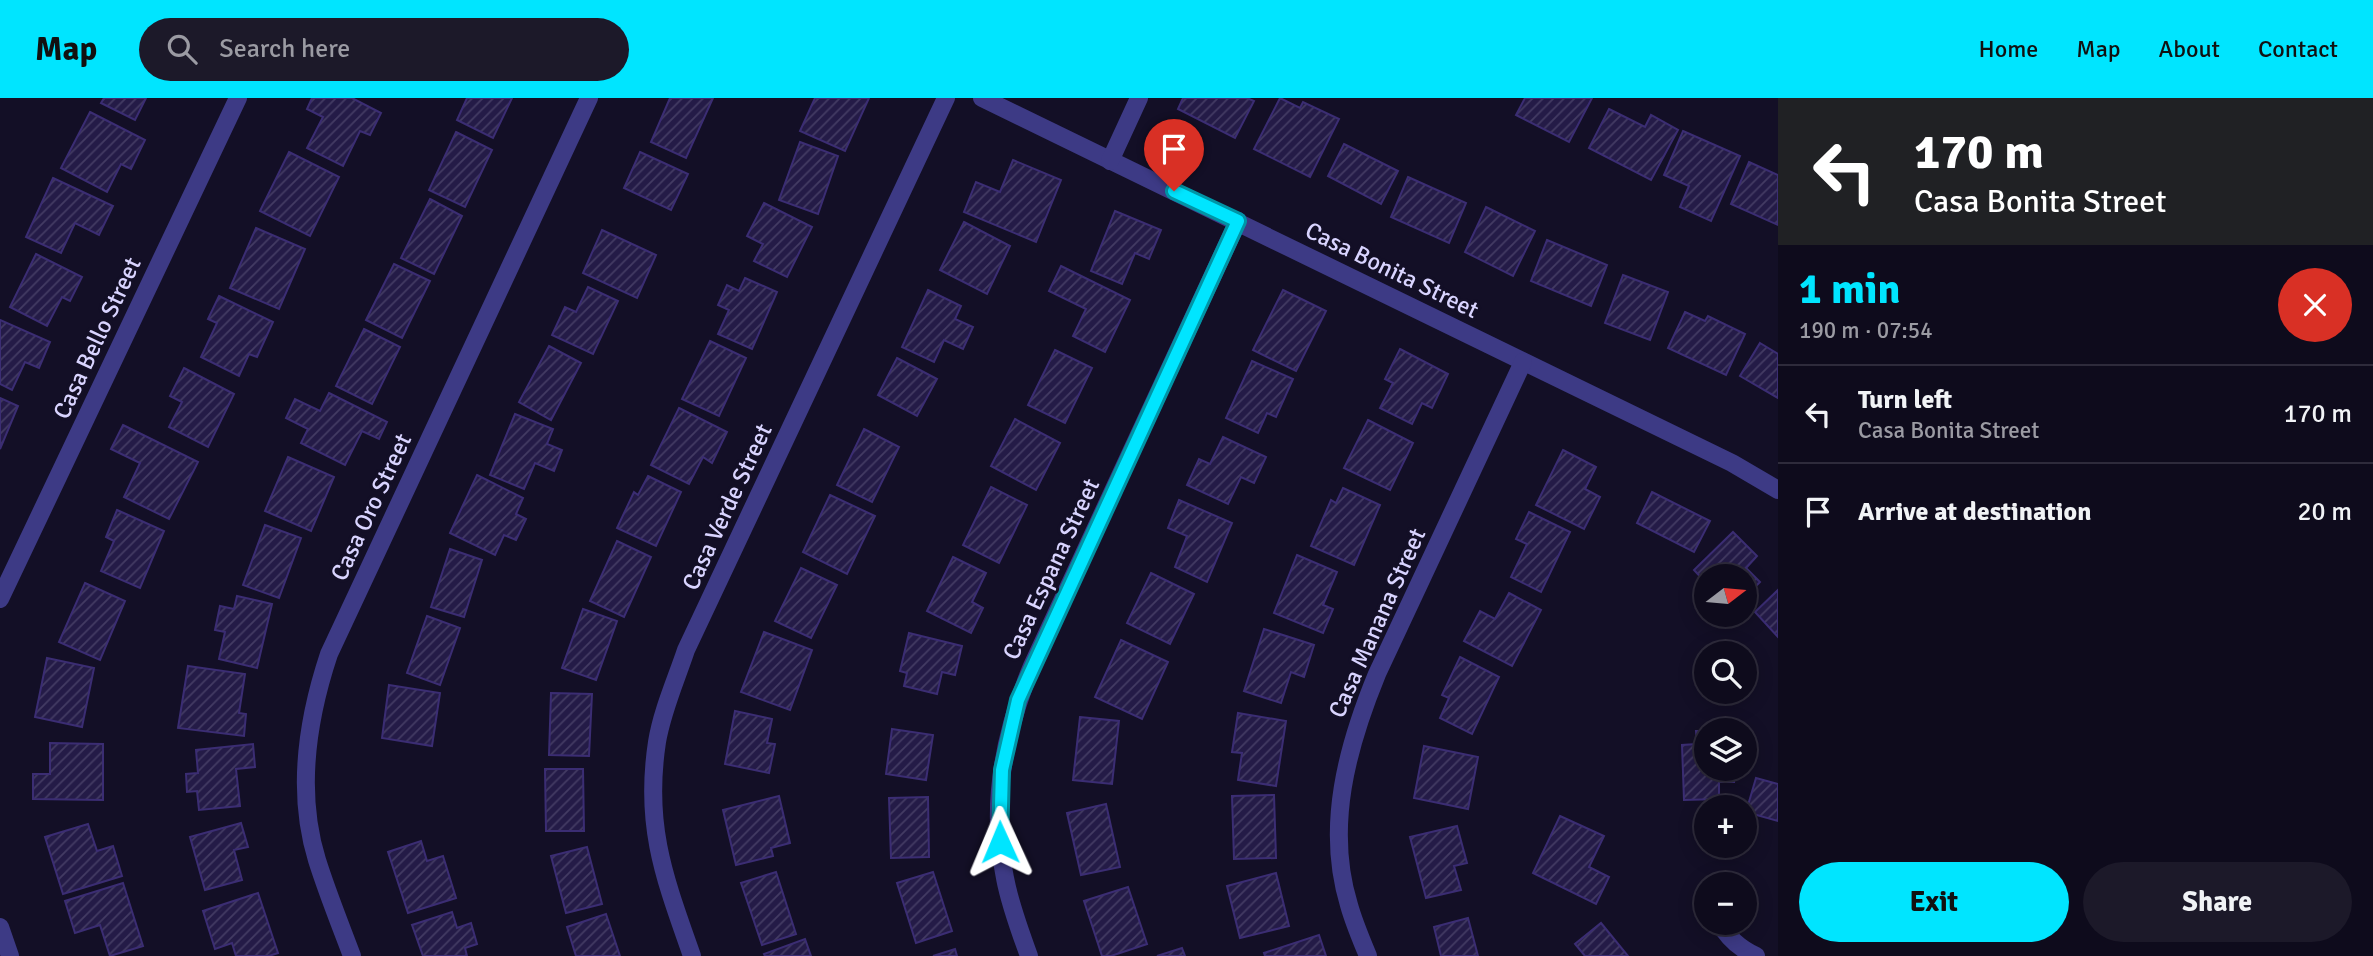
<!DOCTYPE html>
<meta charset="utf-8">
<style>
:root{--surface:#0e0b1c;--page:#1c1929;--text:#f1f3f6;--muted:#9b9ba3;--line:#2e2b3b;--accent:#00e5ff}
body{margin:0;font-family:Signika,sans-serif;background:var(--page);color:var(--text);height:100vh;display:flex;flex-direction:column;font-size:26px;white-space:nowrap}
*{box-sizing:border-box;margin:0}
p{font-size:23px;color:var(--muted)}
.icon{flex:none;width:38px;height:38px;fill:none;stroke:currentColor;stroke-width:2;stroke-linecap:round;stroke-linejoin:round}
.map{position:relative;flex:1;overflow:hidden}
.drawer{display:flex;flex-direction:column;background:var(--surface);width:595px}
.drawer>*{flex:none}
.guide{background:#202124;color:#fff;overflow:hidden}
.needle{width:46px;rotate:74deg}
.controls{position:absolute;left:1694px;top:466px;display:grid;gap:14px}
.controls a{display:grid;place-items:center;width:63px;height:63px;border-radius:50%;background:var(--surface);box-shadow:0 4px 18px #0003,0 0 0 2px var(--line);font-size:35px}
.pin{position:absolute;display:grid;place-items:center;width:60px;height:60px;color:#fff;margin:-72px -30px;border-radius:50% 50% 50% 0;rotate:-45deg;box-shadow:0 0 7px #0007}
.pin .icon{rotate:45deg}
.me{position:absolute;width:77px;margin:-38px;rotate:359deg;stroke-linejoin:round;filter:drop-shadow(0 0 5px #0008)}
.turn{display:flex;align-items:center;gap:24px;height:147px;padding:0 21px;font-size:32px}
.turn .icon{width:91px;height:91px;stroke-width:2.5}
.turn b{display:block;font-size:49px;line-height:60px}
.round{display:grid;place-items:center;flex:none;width:74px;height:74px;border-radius:37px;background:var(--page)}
.overview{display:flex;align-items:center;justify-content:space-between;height:119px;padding:0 21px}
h1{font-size:42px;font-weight:700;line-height:52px;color:var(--accent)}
.cta{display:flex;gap:14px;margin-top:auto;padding:14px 21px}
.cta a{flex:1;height:80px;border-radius:42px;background:var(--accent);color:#111;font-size:28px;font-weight:700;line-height:80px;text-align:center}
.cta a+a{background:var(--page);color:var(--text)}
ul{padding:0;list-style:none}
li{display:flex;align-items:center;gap:21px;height:98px;padding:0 21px;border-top:2px solid var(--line)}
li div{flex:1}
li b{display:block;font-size:26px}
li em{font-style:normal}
header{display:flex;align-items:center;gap:42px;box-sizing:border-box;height:98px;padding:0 35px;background:var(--accent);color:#111}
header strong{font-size:33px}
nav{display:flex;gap:38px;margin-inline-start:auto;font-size:24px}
.search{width:490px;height:63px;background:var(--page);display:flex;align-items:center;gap:18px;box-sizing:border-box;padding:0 24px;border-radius:38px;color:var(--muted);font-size:26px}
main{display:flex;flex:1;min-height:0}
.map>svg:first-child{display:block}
</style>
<header>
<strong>Map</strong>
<div class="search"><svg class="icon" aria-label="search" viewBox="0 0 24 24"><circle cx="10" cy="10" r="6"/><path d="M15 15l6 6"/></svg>Search here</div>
<nav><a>Home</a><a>Map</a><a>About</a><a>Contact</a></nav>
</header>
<main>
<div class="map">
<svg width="1778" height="858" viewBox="0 0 1778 858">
<defs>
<pattern id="building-hatch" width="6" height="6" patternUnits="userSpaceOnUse" patternTransform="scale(1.75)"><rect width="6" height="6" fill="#241b47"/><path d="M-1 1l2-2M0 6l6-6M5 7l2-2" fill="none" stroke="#433b63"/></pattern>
</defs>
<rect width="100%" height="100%" fill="#130f26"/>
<g fill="url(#building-hatch)" stroke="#3b2d73" stroke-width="2">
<path d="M104,0H146L135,22L101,5Z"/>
<path d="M312,0H352L381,15L370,37L360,33L343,68L307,50L323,19L307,11Z"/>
<path d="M467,0H512L493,40L457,22Z"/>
<path d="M670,0H713L686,60L651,44Z"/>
<path d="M815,0H869L845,53L800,33Z"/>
<path d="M1183,0H1247L1254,3L1235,40L1178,11Z"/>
<path d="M1280,0L1300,10L1303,4L1339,21L1310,79L1254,51Z"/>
<path d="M1525,0H1592L1569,44L1516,17Z"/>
<path d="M1609,11L1645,29L1651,17L1678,32L1651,82L1589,50Z"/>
<path d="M90,14L145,42L131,71L121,66L107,94L61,70Z"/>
<path d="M1683,33L1740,58L1711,123L1680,109L1689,88L1664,77Z"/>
<path d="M456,34L492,52L465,109L429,92Z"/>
<path d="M800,44L838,58L818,116L779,102Z"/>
<path d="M1344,46L1398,73L1381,106L1328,78Z"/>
<path d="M289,54L339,79L310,138L260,113Z"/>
<path d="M640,54L688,76L671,112L624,90Z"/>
<path d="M1013,62L1061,82L1036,144L964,114L976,84L1000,94Z"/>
<path d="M1749,64L1778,77V127L1731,106Z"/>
<path d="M1408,79L1466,105L1449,145L1391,119Z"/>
<path d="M53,80L113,108L99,137L75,125L61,155L26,139Z"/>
<path d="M430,101L462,118L434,176L401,160Z"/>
<path d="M764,105L812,129L787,179L754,163L763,146L747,138Z"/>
<path d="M1486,109L1535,133L1513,178L1465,154Z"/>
<path d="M1115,113L1161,132L1149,161L1135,155L1122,186L1091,173Z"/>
<path d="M964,124L1010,148L987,196L940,172Z"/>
<path d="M256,130L305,151L279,211L230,190Z"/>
<path d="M602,132L656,157L637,200L583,175Z"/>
<path d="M1547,142L1607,167L1591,208L1531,183Z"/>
<path d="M36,156L82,179L70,203L62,199L47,228L10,209Z"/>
<path d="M394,166L430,183L402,240L366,222Z"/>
<path d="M1061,168L1130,202L1105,254L1073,238L1086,211L1049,193Z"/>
<path d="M1623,177L1668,194L1650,242L1605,225Z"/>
<path d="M745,180L777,194L752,251L718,236L729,212L718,207L727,187L739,193Z"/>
<path d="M588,189L618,203L593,256L552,237L565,209L576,214Z"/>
<path d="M928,192L961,208L955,221L973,229L963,251L944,242L934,264L902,249Z"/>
<path d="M1283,192L1326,213L1296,273L1253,252Z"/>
<path d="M219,198L273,224L257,259L249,256L239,278L201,259L217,225L208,221Z"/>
<path d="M1685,214L1705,223L1708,218L1745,236L1726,277L1668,250Z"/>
<path d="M0,222L50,244L39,270L25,264L12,292L0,286Z"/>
<path d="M364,231L400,249L372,306L336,288Z"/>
<path d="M710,243L746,260L719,318L682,301Z"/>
<path d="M1760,245L1778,256V300L1740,278Z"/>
<path d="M549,248L581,265L551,322L519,304Z"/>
<path d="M1400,251L1448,276L1432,310L1422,305L1412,326L1380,310L1393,285L1385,281Z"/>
<path d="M1055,252L1092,270L1065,325L1028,307Z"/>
<path d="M897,260L937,281L917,318L878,297Z"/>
<path d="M1252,263L1293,281L1276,319L1267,315L1258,335L1226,320Z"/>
<path d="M184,270L234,296L208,349L169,329L182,304L170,298Z"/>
<path d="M329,295L387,324L379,341L362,333L345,367L301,345L308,331L286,320L295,301L320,313Z"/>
<path d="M0,300L18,308L0,351Z"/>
<path d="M679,310L727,334L712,365L703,359L689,386L651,367Z"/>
<path d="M515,316L553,331L547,346L562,352L554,373L535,365L524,391L490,377Z"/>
<path d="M1015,321L1060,345L1036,392L991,368Z"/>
<path d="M1368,322L1413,345L1390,392L1344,370Z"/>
<path d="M123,327L198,364L169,421L124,399L140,365L111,351Z"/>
<path d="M864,331L899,349L872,404L837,387Z"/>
<path d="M1223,339L1266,359L1254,385L1241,379L1228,406L1187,387L1199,361L1210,366Z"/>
<path d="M1563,352L1596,369L1585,391L1600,399L1584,431L1536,407Z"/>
<path d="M288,359L334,379L311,433L265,413Z"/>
<path d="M477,377L523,400L516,416L526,421L516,442L504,437L495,457L450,435Z"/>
<path d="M648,378L681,394L656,448L617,430L634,394L638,397Z"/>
<path d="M991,389L1027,407L999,465L963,447Z"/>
<path d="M1343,390L1380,407L1354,467L1311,448L1331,402L1336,405Z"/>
<path d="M1652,394L1710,423L1694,454L1637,425Z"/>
<path d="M830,397L875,418L847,476L803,454Z"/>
<path d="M1179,402L1232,425L1207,484L1175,469L1187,438L1168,430Z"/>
<path d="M117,412L164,433L140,490L101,473L114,443L106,439Z"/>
<path d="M1529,414L1570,434L1541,494L1511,479L1527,446L1516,441Z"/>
<path d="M265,427L301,440L279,500L243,487Z"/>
<path d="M1733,434L1757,458L1746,470L1760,484L1745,499V478H1706V485L1694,472Z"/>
<path d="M617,443L651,459L624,519L590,503Z"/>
<path d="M450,451L482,462L464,519L431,509Z"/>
<path d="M1297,457L1337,474L1323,507L1333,511L1323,535L1274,515Z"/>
<path d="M953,459L986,475L972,504L983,510L971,535L927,513Z"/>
<path d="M801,470L837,487L811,540L775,523Z"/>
<path d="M1151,475L1194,496L1170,546L1127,525Z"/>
<path d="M85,485L125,503L100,562L59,544Z"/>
<path d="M1778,492V539L1755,514Z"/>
<path d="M1509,495L1541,512L1512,568L1464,543L1480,513L1495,521Z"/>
<path d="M237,498L272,506L257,570L219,561L225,534L215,532L220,508L234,511Z"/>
<path d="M583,511L617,523L596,582L562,570Z"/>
<path d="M427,518L460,530L440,587L407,575Z"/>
<path d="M1264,531L1314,547L1304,579L1291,574L1281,605L1244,593Z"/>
<path d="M764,534L812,552L790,612L741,594Z"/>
<path d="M909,535L962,548L955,577L942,574L937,596L904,588L907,575L900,573Z"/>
<path d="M1121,542L1168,564L1142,621L1095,599Z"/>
<path d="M1460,559L1499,579L1472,636L1440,620L1449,600L1442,597Z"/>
<path d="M47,560L94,570L82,629L35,619Z"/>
<path d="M188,568L245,576L239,615L246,616L244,638L178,630Z"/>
<path d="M389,587L440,595L432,648L382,640Z"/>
<path d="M551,595L592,596L589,658L549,657Z"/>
<path d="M735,613L772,621L767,645L775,646L769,675L725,666Z"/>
<path d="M1238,615L1286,623L1276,688L1238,682L1242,655L1232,654Z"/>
<path d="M1080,619L1119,623L1112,686L1073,682Z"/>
<path d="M892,631L933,637L926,682L886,676Z"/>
<path d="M1696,633H1706V670H1734V684H1719V701L1684,702L1682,647L1697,646Z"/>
<path d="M50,645L103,646V702L33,701V676H50Z"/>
<path d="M253,646L255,669L236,671L240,708L199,712L197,693L187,694L186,676L198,675L196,652Z"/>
<path d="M1424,648L1478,659L1468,711L1414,700Z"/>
<path d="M545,671H583L584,733H546Z"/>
<path d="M1756,680L1778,686V723L1746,714Z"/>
<path d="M1274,697L1276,760L1234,761L1232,698Z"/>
<path d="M779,698L790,745L771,750L773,758L736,767L723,712Z"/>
<path d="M928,699L929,759L891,760L889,700Z"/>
<path d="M1106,706L1120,769L1081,777L1067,715Z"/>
<path d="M1560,718L1604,738L1589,769L1609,779L1596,806L1533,775Z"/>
<path d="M241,725L248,749L234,752L242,782L205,792L190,739Z"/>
<path d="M88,726L97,753L113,748L122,778L63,796L45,739Z"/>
<path d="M1457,728L1467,765L1454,768L1461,792L1426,800L1410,739Z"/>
<path d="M421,743L427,763L443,758L456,800L408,815L388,754Z"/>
<path d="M587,749L602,806L566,815L551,758Z"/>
<path d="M776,774L796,836L762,847L741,785Z"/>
<path d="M933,774L952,833L916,845L897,785Z"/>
<path d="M1276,775L1289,828L1240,840L1227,788Z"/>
<path d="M123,785L143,848L110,858L100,827L75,835L65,803Z"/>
<path d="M1128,789L1147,846L1111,858H1102L1084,803Z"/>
<path d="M258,795L278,855L269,858H236L232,845L215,851L203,813Z"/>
<path d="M452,814L457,830L471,825L477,846L465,850L467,858H423L412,827Z"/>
<path d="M606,816L620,858H576L567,829Z"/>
<path d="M1468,820L1478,858H1441L1434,829Z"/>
<path d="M1601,825L1628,858H1585L1575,846Z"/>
<path d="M1319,837L1326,858H1265L1264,855Z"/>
<path d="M805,841L811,858H765L764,856Z"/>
<path d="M1182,850L1185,858H1157Z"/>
<path d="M955,851L957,858H933Z"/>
</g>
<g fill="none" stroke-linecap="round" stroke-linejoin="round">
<g stroke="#3d3a85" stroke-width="18">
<path d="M982,0L1732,365L1778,392"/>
<path d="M1110,63L1139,0"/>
<path d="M0,501L238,0"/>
<path d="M1719,824C1727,839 1741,851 1756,858"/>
<path d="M0,829L10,858"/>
<path d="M352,858C340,826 327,794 317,762C296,694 307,622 329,556L589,0"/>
<path d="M692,858C665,781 644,729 657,644C662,613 676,582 686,552L946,0"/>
<path d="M1029,858C1020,833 1010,807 1005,780C990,708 1004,635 1032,568L1238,123"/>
<path d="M1368,858C1361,841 1354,825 1349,807C1325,729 1347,649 1377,576L1523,264"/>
</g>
</g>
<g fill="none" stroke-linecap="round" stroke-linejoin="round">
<g stroke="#0095a6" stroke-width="18">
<path id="route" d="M1000,744L1002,672L1018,602L1238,123L1174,93"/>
</g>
<use href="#route" stroke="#00e5ff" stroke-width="12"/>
</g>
<g text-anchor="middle" stroke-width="6" stroke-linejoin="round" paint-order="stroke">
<g font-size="24" fill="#d9d4ff" stroke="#130f26">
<text transform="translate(1392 172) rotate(26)" y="8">Casa Bonita Street</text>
<text transform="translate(97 240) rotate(-65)" y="8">Casa Bello Street</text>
<text transform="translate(371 409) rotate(-65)" y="8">Casa Oro Street</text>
<text transform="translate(727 409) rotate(-65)" y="8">Casa Verde Street</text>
<text transform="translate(1051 471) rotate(-65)" y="8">Casa Espana Street</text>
<text transform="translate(1377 525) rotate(-66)" y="8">Casa Manana Street</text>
</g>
</g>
</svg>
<div class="controls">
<a><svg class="needle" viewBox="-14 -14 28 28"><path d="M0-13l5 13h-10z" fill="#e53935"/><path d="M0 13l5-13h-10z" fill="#9b9ba3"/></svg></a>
<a><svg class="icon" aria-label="search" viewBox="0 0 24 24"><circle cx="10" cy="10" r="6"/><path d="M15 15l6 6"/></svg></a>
<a><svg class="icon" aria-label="layers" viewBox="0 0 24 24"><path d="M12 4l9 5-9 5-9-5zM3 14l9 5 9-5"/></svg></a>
<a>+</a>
<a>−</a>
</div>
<div class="pin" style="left:1174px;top:93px;background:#d93025"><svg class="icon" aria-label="arrive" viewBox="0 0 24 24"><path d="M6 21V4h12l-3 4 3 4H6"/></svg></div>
<svg class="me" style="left:1000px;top:744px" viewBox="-20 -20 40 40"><path d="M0-17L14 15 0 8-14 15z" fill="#00e5ff" stroke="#fff" stroke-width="4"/></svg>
</div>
<section class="drawer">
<div class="guide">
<div class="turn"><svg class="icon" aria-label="left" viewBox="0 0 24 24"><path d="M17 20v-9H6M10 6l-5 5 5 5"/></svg><div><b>170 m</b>Casa Bonita Street</div></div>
</div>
<div class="overview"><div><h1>1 min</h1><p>190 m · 07:54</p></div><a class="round" style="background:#d93025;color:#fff"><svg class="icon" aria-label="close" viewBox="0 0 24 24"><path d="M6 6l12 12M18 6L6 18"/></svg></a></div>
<ul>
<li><svg class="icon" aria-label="left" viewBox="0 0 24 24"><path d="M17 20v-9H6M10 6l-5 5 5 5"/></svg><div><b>Turn left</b><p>Casa Bonita Street</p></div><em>170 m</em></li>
<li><svg class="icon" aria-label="arrive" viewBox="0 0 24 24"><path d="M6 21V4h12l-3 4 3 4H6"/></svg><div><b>Arrive at destination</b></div><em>20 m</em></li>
</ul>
<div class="cta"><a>Exit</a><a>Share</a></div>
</section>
</main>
